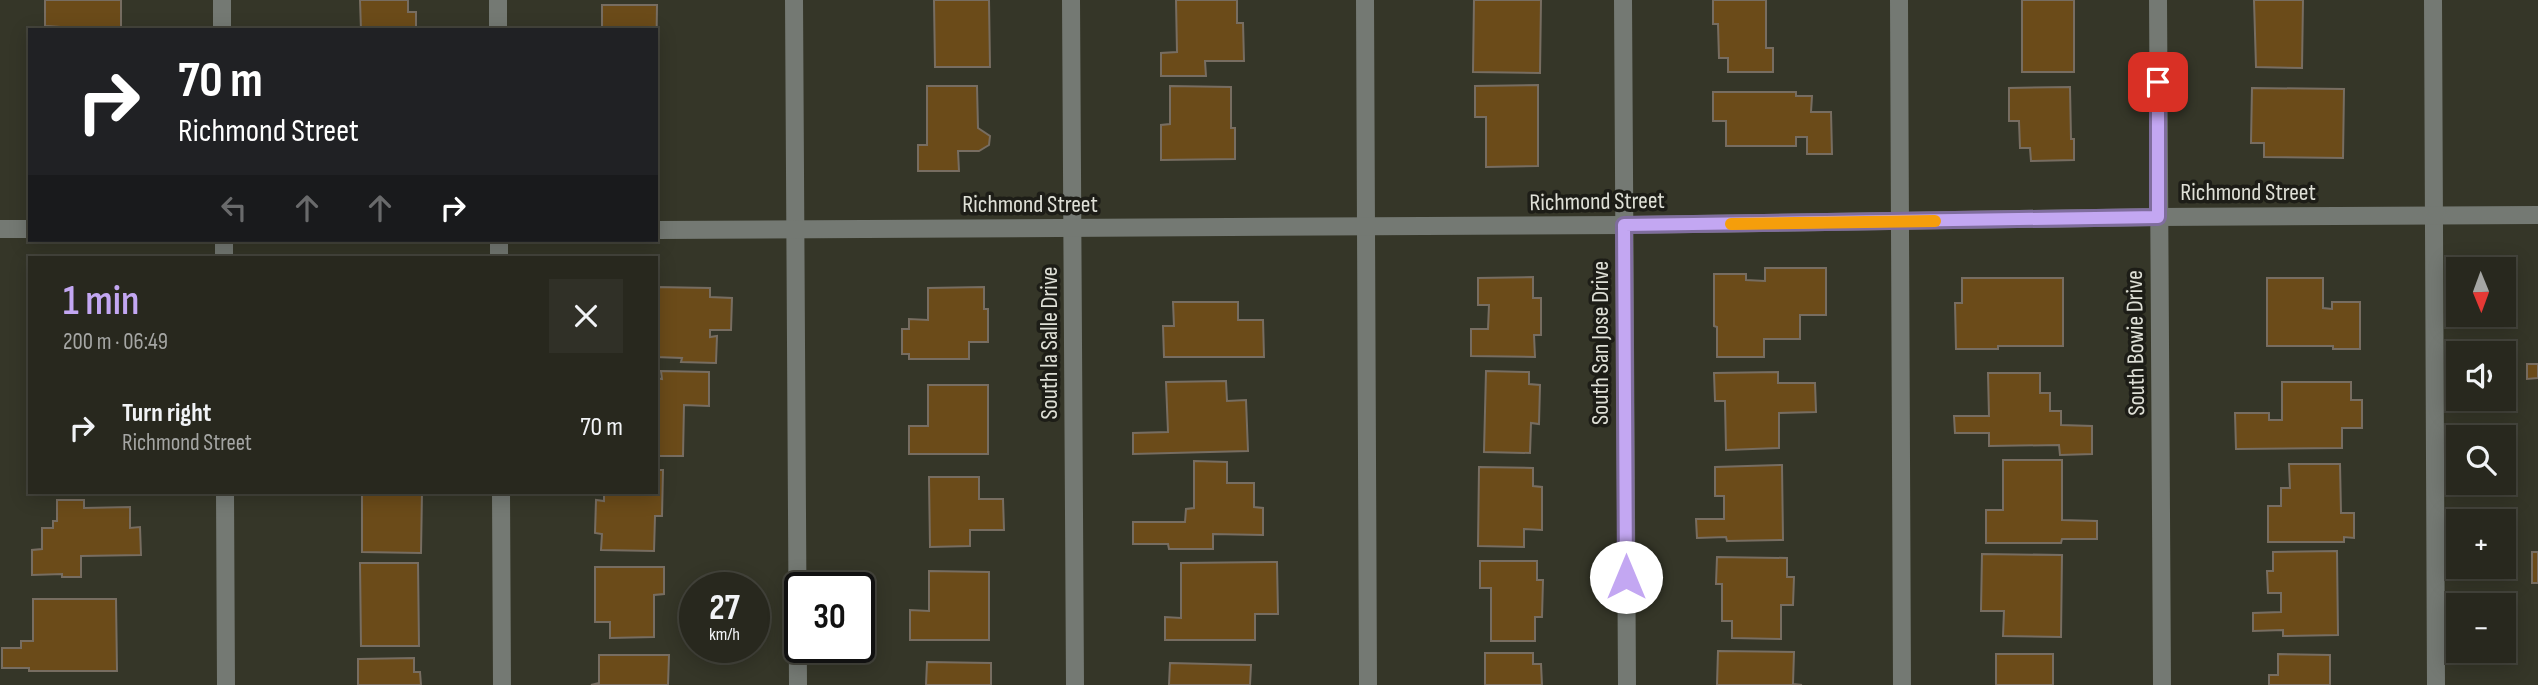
<!DOCTYPE html>
<meta charset="utf-8">
<style>
:root{--surface:#28281e;--page:#303027;--text:#f1f3f6;--muted:#a5a6a4;--line:#44443c;--accent:#c3a7f2}
body{margin:0;font-family:"Sofia Sans Condensed",sans-serif;background:var(--page);color:var(--text);height:100vh;display:flex;flex-direction:column;font-size:26px;white-space:nowrap}
*{box-sizing:border-box;margin:0}
p{font-size:23px;color:var(--muted)}
.icon{flex:none;width:38px;height:38px;fill:none;stroke:currentColor;stroke-width:2;stroke-linecap:round;stroke-linejoin:round}
.map{position:relative;flex:1;overflow:hidden}
.side{position:absolute;left:28px;top:256px;width:630px;height:238px;display:flex;flex-direction:column;background:var(--surface);border-radius:0px;box-shadow:0 4px 18px #0003,0 0 0 2px var(--line)}
.side>*{flex:none}
.banner{position:absolute;left:28px;top:28px;width:630px;height:214px;border-radius:0px;box-shadow:0 4px 18px #0003,0 0 0 2px var(--line);background:#202124;color:#fff;overflow:hidden}
.needle{width:46px;rotate:179deg}
.tools{position:absolute;left:2446px;top:257px;display:grid;gap:14px}
.tools a{display:grid;place-items:center;width:70px;height:70px;border-radius:0px;background:var(--surface);box-shadow:0 4px 18px #0003,0 0 0 2px var(--line);font-size:35px}
.speed{position:absolute;left:679px;top:572px;display:flex;gap:14px;font-size:35px;font-weight:700;text-align:center}
.speed>*{display:grid;place-content:center;width:91px;height:91px;border-radius:50%;background:var(--surface);box-shadow:0 4px 18px #0003,0 0 0 2px var(--line);line-height:1}
.speed small{font-size:18px;font-weight:400}
.speed .limit{border:4px solid #111;border-radius:10px;background:#fff;color:#111}
.pin{position:absolute;display:grid;place-items:center;width:60px;height:60px;color:#fff;margin:-30px;border-radius:14px;box-shadow:0 4px 10px #0006}
.me{position:absolute;width:77px;margin:-38px;rotate:0deg;stroke-linejoin:round;filter:drop-shadow(0 0 5px #0008)}
.turn{display:flex;align-items:center;gap:24px;height:147px;padding:0 35px;font-size:32px}
.turn .icon{width:91px;height:91px;stroke-width:2.5}
.turn b{display:block;font-size:49px;line-height:60px}
.lanes{display:flex;align-items:center;height:66px;padding:0 35px;background:#0003;justify-content:center;gap:35px;direction:ltr}
.lanes .off{opacity:.35}
.round{display:grid;place-items:center;flex:none;width:74px;height:74px;border-radius:0px;background:var(--page)}
.overview{display:flex;align-items:center;justify-content:space-between;height:119px;padding:0 35px}
h1{font-size:42px;font-weight:600;line-height:52px;color:var(--accent)}
ul{padding:0;list-style:none}
li{display:flex;align-items:center;gap:21px;height:105px;padding:0 35px}
li div{flex:1}
li b{display:block;font-size:26px}
li em{font-style:normal}
.map>svg:first-child{display:block}
</style>
<div class="map">
<svg width="2538" height="685" viewBox="0 0 2538 685">
<rect width="100%" height="100%" fill="#353628"/>
<g fill="#6b4b19" stroke="#776d61" stroke-width="2">
<path d="M45,0H121V29L60,30V27L45,26Z"/>
<path d="M360,0H408V12H416V30H361Z"/>
<path d="M934,0H989L990,67H935Z"/>
<path d="M1176,0H1237V23H1243L1244,61H1205L1206,76H1161V53L1177,52Z"/>
<path d="M1474,0H1541L1540,73L1473,72Z"/>
<path d="M1713,0H1766V48H1773V72H1728V58H1719L1718,24H1713Z"/>
<rect x="2022" y="0" width="52" height="72"/>
<path d="M2254,0H2303L2302,68L2256,67Z"/>
<path d="M602,5H657L656,74V30H602Z"/>
<path d="M1538,85V166L1486,167V117H1475V86Z"/>
<path d="M927,86H977L978,128L990,136L989,145L979,151H958L959,171H918V145H927Z"/>
<path d="M1170,86L1231,87V128H1235V159L1161,160V125L1170,124Z"/>
<path d="M2070,87L2071,139H2074V160L2031,161L2030,148H2020L2019,121H2009V88Z"/>
<path d="M2252,88L2344,89L2343,158L2264,157V143H2251Z"/>
<path d="M1713,92H1796V96H1812L1811,112H1831L1832,154H1807V137H1796V146H1726V121H1713Z"/>
<path d="M1765,268H1826V315H1800V339H1764V357H1717V327L1714,326V274H1746V280L1765,281Z"/>
<path d="M1533,277V298H1541V335H1534L1535,357L1471,356V329H1488L1489,305H1478V278Z"/>
<path d="M1962,278H2063V346H1998V349H1956L1955,303H1962Z"/>
<path d="M2267,278H2323V308L2332,309V302H2360V349H2333V346H2267Z"/>
<path d="M656,287L710,288V297L732,298L731,330H710V337L717,336L716,363L681,362L682,358L656,357Z"/>
<path d="M984,287V309H988V342H969V359H909V354H902V329H909V319L928,320V288Z"/>
<path d="M1173,302H1238V320H1263L1264,357H1164L1163,326H1174Z"/>
<path d="M2527,364H2538V378L2527,379Z"/>
<path d="M661,371L709,372V406L684,405L683,456H656V378L662,379Z"/>
<path d="M1486,371L1529,372V384L1540,385L1539,424L1531,423L1530,453L1484,452Z"/>
<path d="M1778,372V383H1815L1816,412L1779,413V448L1726,450L1725,401H1715L1714,373Z"/>
<path d="M1988,373H2040V393H2050V411H2061V425L2092,426V454L2060,455L2059,445L1989,446V433H1955L1954,416H1989Z"/>
<path d="M1226,381L1227,401L1246,400L1248,451L1133,454V433L1168,432L1166,382Z"/>
<path d="M2282,382H2351V400H2362V428H2342V448L2236,449L2235,413H2269V420H2282Z"/>
<path d="M928,385H988V454H909V426H928Z"/>
<path d="M2003,460H2062V520L2097,521V539H2062L2061,543H1986V510H2003Z"/>
<path d="M1194,461L1227,462V483H1254V507L1263,508V535L1213,534V549H1169L1168,544H1133V522H1185L1186,509L1194,508Z"/>
<path d="M2289,464H2340L2341,513H2354V538L2344,537V542H2268V506H2281V488H2290Z"/>
<path d="M1782,465L1783,540L1727,541L1726,537L1697,538L1696,519H1724V496H1715V467Z"/>
<path d="M1479,467L1533,468V486L1542,487V530L1524,529V547L1478,546Z"/>
<path d="M656,470H663L662,516H655L654,551L601,550L602,534L595,533L596,500L604,501V492H656Z"/>
<path d="M929,477H979V499H1003L1004,530H970V546L930,547Z"/>
<path d="M362,492H422L421,553L362,552Z"/>
<path d="M57,500H84V508L130,507V528L140,527L141,555L81,556V577H62V574L32,575V550L42,549V528H53V521H57Z"/>
<path d="M2337,551L2338,635L2283,636V630L2253,631V613L2281,612V593H2268L2267,571H2273V552Z"/>
<rect x="2532" y="552" width="6" height="31"/>
<path d="M1982,554L2062,555L2061,637L2003,636L2004,611H1981Z"/>
<path d="M1717,557L1787,558V577H1794L1793,605H1781V639L1732,638V621H1722V584H1716Z"/>
<path d="M1480,561H1537V580H1543L1542,617H1535V641H1491V588H1480Z"/>
<path d="M1277,562L1278,614H1255V640H1165V617L1181,618V563Z"/>
<path d="M360,563H418L419,646H361Z"/>
<path d="M595,567H664V594L654,595V637L610,638V622H595Z"/>
<path d="M929,571L989,572V640H910V610L929,611Z"/>
<path d="M33,599H116L117,671H29V668H2V648H21V641H33Z"/>
<path d="M1718,651L1794,652L1793,684L1802,685H1717Z"/>
<path d="M1485,653H1533V664H1541L1542,685H1485Z"/>
<rect x="1996" y="654" width="57" height="31"/>
<path d="M2278,654L2330,655V685H2269V675H2278Z"/>
<path d="M599,655H669L668,685H591L599,683Z"/>
<path d="M414,658V672H420L421,685H358V659Z"/>
<path d="M927,662L991,663V685H926Z"/>
<path d="M1170,663L1251,665L1250,685H1169Z"/>
</g>
<g fill="none" stroke-linecap="round" stroke-linejoin="round">
<g stroke="#747973" stroke-width="18">
<path d="M222,0V30"/>
<path d="M498,0V30"/>
<path d="M794,0L798,685"/>
<path d="M1071,0L1075,685"/>
<path d="M1365,0L1368,685"/>
<path d="M1623,0L1627,685"/>
<path d="M1899,0L1902,685"/>
<path d="M2158,0L2162,685"/>
<path d="M2433,0L2436,685"/>
<path d="M0,229H30"/>
<path d="M656,230L1624,225L2158,217L2538,215"/>
<path d="M224,240V257"/>
<path d="M499,240V257"/>
<path d="M225,492L226,685"/>
<path d="M501,492L502,685"/>
</g>
</g>
<g fill="none" stroke-linecap="round" stroke-linejoin="round">
<g stroke="#7f6d9d" stroke-width="18">
<path id="route" d="M1626,577L1624,225L2158,217V82"/>
</g>
<use href="#route" stroke="#c3a7f2" stroke-width="12"/>
<path stroke="#f59e0b" stroke-width="12" d="M1731,224L1935,221"/>
</g>
<g text-anchor="middle" stroke-width="7" stroke-linejoin="round" paint-order="stroke">
<g font-size="24" fill="#dfe0d7" stroke="#1d1d17">
<text x="2248" y="200">Richmond Street</text>
<text transform="translate(1597 201) rotate(-1)" y="8">Richmond Street</text>
<text x="1030" y="212">Richmond Street</text>
<text transform="translate(1049 343) rotate(-90)" y="8">South la Salle Drive</text>
<text transform="translate(1600 343) rotate(-90)" y="8">South San Jose Drive</text>
<text transform="translate(2135 343) rotate(-91)" y="8">South Bowie Drive</text>
</g>
</g>
</svg>
<div class="tools">
<a><svg class="needle" viewBox="-14 -14 28 28"><path d="M0-13l5 13h-10z" fill="#e53935"/><path d="M0 13l5-13h-10z" fill="#a5a6a4"/></svg></a>
<a><svg class="icon" aria-label="sound" viewBox="0 0 24 24"><path d="M4 9h4l5-4v14l-5-4H4zM17 9q2 3 0 6"/></svg></a>
<a><svg class="icon" aria-label="search" viewBox="0 0 24 24"><circle cx="10" cy="10" r="6"/><path d="M15 15l6 6"/></svg></a>
<a>+</a>
<a>−</a>
</div>
<div class="speed"><div>27<small>km/h</small></div><div class="limit">30</div></div>
<div class="pin" style="left:2158px;top:82px;background:#d93025"><svg class="icon" aria-label="arrive" viewBox="0 0 24 24"><path d="M6 21V4h12l-3 4 3 4H6"/></svg></div>
<svg class="me" style="left:1626px;top:577px" viewBox="-20 -20 40 40"><circle r="19" fill="#fff"/><path d="M0-13L10 11 0 6-10 11z" fill="#c3a7f2"/></svg>
<div class="banner">
<div class="turn"><svg class="icon" aria-label="right" viewBox="0 0 24 24"><path d="M7 20v-9h11M14 6l5 5-5 5"/></svg><div><b>70 m</b>Richmond Street</div></div>
<div class="lanes"><svg class="icon off" aria-label="left" viewBox="0 0 24 24"><path d="M17 20v-9H6M10 6l-5 5 5 5"/></svg><svg class="icon off" aria-label="ahead" viewBox="0 0 24 24"><path d="M12 20V5M6 11l6-6 6 6"/></svg><svg class="icon off" aria-label="ahead" viewBox="0 0 24 24"><path d="M12 20V5M6 11l6-6 6 6"/></svg><svg class="icon" aria-label="right" viewBox="0 0 24 24"><path d="M7 20v-9h11M14 6l5 5-5 5"/></svg></div>
</div>
<section class="side">
<div class="overview"><div><h1>1 min</h1><p>200 m · 06:49</p></div><a class="round"><svg class="icon" aria-label="close" viewBox="0 0 24 24"><path d="M6 6l12 12M18 6L6 18"/></svg></a></div>
<ul>
<li><svg class="icon" aria-label="right" viewBox="0 0 24 24"><path d="M7 20v-9h11M14 6l5 5-5 5"/></svg><div><b>Turn right</b><p>Richmond Street</p></div><em>70 m</em></li>
</ul>
</section>
</div>
